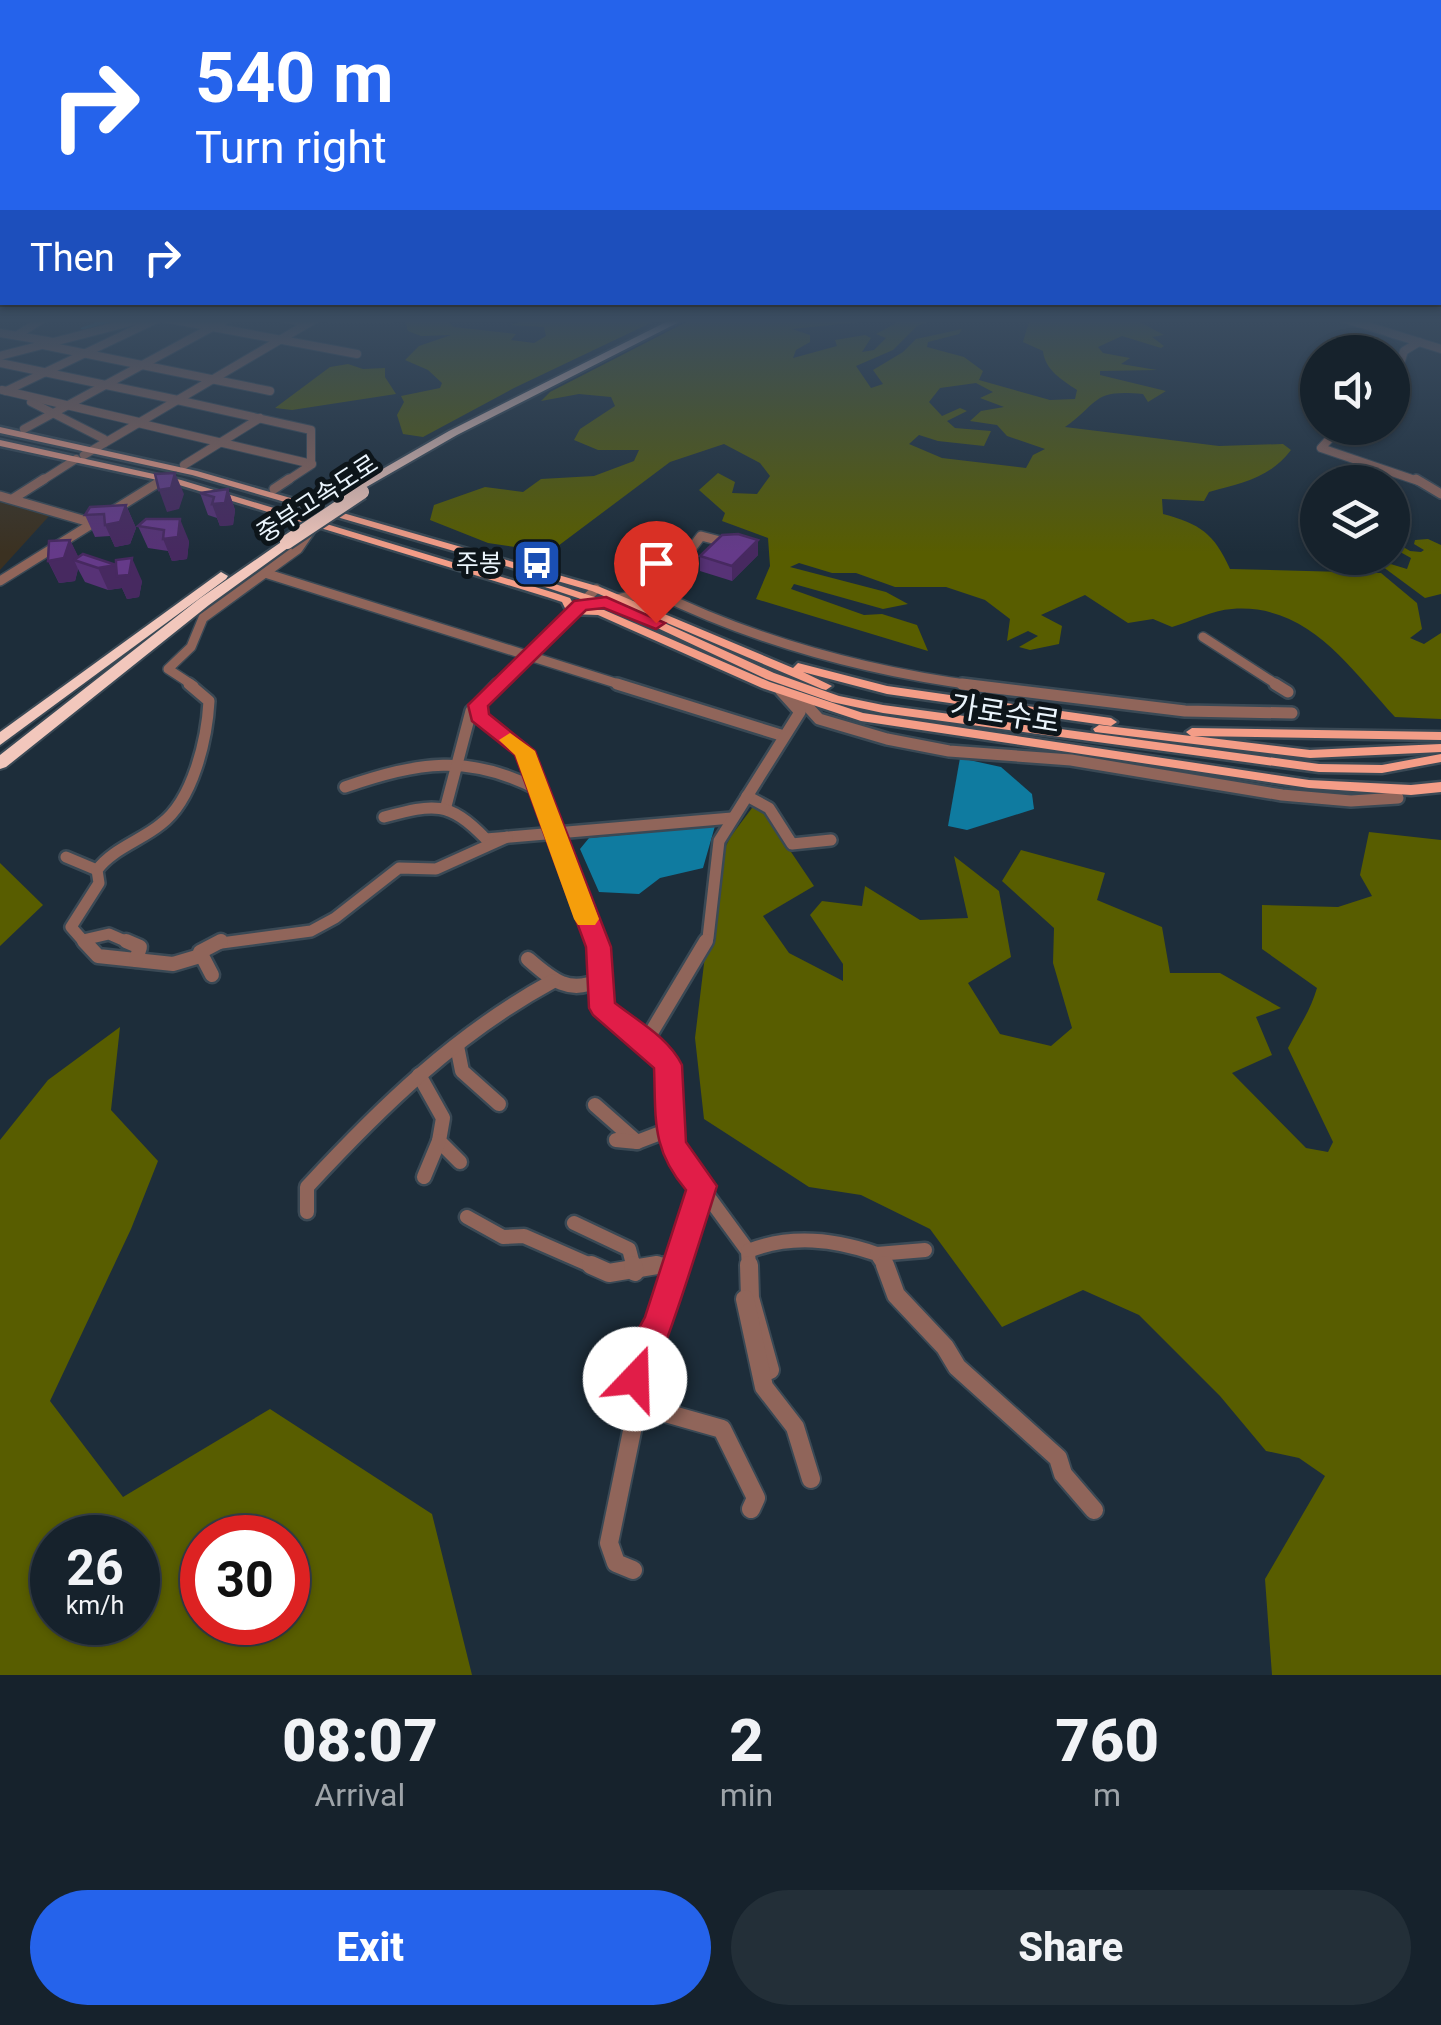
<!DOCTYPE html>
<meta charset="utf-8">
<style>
:root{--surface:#16222c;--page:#232f38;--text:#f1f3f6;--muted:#9ea4a9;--line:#353f48;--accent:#2563eb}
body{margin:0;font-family:Roboto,"Noto Sans KR",sans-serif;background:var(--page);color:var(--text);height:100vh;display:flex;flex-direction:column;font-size:38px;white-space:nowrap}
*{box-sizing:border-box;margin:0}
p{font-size:32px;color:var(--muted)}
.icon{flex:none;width:55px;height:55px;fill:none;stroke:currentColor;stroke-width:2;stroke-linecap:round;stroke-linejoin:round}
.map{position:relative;height:1675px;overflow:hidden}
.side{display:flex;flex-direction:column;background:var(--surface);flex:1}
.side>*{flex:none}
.guide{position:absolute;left:0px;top:0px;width:1442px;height:305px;box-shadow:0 2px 8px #0004,0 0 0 2px var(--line);background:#2563eb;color:#fff;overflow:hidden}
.controls{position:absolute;left:1300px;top:335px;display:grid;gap:20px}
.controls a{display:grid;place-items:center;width:110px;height:110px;border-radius:50%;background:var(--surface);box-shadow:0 2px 8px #0004,0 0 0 2px var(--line);font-size:50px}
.speed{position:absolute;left:30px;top:1515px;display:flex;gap:20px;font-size:50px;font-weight:700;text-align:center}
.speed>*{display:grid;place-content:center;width:130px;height:130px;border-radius:50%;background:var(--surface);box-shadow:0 2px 8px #0004,0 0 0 2px var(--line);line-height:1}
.speed small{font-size:25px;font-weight:400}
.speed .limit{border:15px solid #d22;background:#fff;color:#111}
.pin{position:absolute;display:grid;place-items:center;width:85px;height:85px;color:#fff;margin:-102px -42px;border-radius:50% 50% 50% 0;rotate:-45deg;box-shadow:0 0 10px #0007}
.pin .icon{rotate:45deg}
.me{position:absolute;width:110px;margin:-55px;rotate:21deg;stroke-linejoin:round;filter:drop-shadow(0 0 8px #0008)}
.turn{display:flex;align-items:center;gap:35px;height:210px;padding:0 30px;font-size:45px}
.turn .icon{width:130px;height:130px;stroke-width:2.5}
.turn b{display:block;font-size:70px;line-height:85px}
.then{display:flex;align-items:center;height:95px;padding:0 30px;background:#0003;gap:20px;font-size:38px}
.eta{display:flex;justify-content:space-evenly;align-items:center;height:170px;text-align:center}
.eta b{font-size:60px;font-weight:800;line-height:70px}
.button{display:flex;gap:20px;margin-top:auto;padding:20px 30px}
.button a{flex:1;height:115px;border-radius:60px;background:var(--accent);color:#fff;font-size:40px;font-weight:800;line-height:115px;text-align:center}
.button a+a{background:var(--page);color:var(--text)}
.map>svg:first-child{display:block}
</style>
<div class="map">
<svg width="1441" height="1675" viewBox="0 0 1441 1675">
<rect width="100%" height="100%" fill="#1d2d3a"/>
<path fill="#3b3121" d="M0,501L50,515L0,570Z"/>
<g fill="#585d00" fill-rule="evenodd">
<path d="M404,318H444L454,327L516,334L511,340L534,343L546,336L544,327L511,325L523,320L661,318L514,388L423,437L403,434L397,415L404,402L401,396L440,388L442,383L428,370L405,360L419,346L451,335L421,336L408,331Z"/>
<path d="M694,318L880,320L792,329L810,335V342L796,350L793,358L837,346L835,340L865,335L871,338L862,352L874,350L886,338L876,334L896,323L892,318L928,322L917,326L893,350L856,366L871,388L883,384L873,370L903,352L916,339L962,329L959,334L928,342L927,347L964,357L983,371L979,380L1050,400L1075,399L1077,390C1062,380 1045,370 1043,351L1023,342L1030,318H1132L1164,335L1152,337L1164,346L1161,348L1122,336L1098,347L1103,353L1130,358L1121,364L1157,370L1100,371V375L1166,391L1148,402L1143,394C1092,389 1100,402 1065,427L1219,446L1283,444L1291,450C1270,478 1242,483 1209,492L1204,501L1162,499L1163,514C1200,524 1214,533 1230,569L1381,573L1417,603L1422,629L1410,638L1424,644L1441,633V719L1395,717C1350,668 1308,603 1232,609C1213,610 1190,622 1172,627L1153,619L1128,623L1085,595L1041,615L1062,626L1059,644L1030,650L1019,647L1038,636L1028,631L1007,641L1010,619L985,600L946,587H895L856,573H832L799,563L790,567L886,592L908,604L883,609L794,584L791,589L864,615L882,614L917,625L928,651L756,599L770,566L768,538L722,521L725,513L699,490L718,473L735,482L732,493L757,494L770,476L760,463L724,444L670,462L550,552L488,543L430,520L434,505L485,487L523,492L541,479L594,476L634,461L639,450H598L574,440L580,429L615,406L611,397L579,394L541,401L550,392ZM976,383L993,392L980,398L1004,407L981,411L970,421L997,425L1007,436L1045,449L1033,455L1026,468L942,458L909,444L919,435L938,441L984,446L991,431L955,428L947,421L967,411L960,408L942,416L929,402L940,388Z"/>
<path d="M348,364L363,369L385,368V377L396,394L292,410L275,408L330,367Z"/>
<path d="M1428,539L1441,545V594L1425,598L1371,558L1407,569L1411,558L1393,548L1400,545L1410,551L1421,552L1424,550L1414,544L1415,540Z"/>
<path d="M760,806L814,886L763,916L789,953L843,981V964L810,915L822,901L862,906L865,886L920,920L968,918L954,856L999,891L1011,957L968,983L1000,1034L1051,1046L1072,1028L1053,963L1054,928L1002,881L1021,850L1105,873L1097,900L1162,927L1170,973H1220L1281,1008L1256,1017L1272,1055L1232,1073L1306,1148L1328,1152L1333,1142L1288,1048C1299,1026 1310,1012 1317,988L1262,949V905L1338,907L1372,896L1360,875L1369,832L1441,840V1675H1272L1265,1579L1325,1476L1299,1458L1266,1451L1220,1396L1139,1315L1083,1290L1002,1327L930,1229L861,1195L809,1187L704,1119L695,1038L716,865L731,836L752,808Z"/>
<path d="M0,863L43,905L0,946Z"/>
<path d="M120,1027L111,1110L158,1161L131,1229L50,1401L123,1497L270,1409L432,1514L472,1675H0V1140L48,1080ZM52,1538H138V1622H52ZM202,1538H288V1622H202Z"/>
</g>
<g fill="#0f7ba0">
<path d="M960,758L1001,767L1032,794L1034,809L967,830L948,826Z"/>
<path d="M715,826L703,868L660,878L639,894L599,892L580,849L589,838Z"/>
</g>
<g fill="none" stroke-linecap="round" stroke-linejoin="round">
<path fill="#0f7ba0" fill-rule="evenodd" d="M108,318H124L85,331L80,328Z"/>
<g stroke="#3a4955" stroke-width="10">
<g id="minor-far4">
<path d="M164,318L357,354"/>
<path d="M283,318L309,323"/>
<path d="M328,318H393"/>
<path d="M1342,318L1441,349"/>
<path d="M0,333L53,342"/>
<path d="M19,334L44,318"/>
<path d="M43,345L270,391"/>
<path d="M0,356L146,318"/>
<path d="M0,363L178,400"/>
<path d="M1392,365L1400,364L1404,351L1419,342"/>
<path d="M2,390L139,422"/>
<path d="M6,391L159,318"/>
<path d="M177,400L311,430V465L285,482"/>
<path d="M31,402L104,439V443"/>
<path d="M138,423L312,464"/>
<path d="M1333,428L1334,434L1321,448L1421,482"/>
<path d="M24,429L229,318"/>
<path d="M84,455L317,318"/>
<path d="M184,465L260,418"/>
<path d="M40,482L76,459"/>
<path d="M160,482L164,479"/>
</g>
</g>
<g stroke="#3a4955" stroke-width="12">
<g id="minor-far3">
<path d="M1416,479L1441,494"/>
<path d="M274,489L289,479"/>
<path d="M0,496L93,523"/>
<path d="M14,498L44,479"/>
<path d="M268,574L625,686"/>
<path d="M0,581L164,479"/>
<path d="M595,604L653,591L674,572L701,536L728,543"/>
<path d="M640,605L653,591C757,642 864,671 979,686"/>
<path d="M1203,637L1279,686"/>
<path d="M194,686L168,669L191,647L203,618L298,549L311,530"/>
<path d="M495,686L596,589"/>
</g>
</g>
<g stroke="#3a4955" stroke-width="16">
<g id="minor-far2">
<path d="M498,684L478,705L479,717L524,751L597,944"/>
<path d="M617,684L784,736"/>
<path d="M962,684L1185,711L1292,713"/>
<path d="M1275,684L1288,692"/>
<path d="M800,698L819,719L887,739L949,751L1071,760L1282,795L1351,801L1398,798"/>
<path d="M345,787C419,762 468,753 539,790"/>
<path d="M747,796L769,808L792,844L831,840"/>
<path d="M446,806L471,711L478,705"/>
<path d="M384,817C434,804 448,800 486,839L732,818"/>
<path d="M66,857L97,870"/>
<path d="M83,940L109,934L132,944"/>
<path d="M86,944L71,927L99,883L97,870C112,849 142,840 161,824C193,800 207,739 209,701L189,684"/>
<path d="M214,944L311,931L335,918L399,868L436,869L507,837"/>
<path d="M704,944L708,938L719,841L800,712L781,691"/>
</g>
</g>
<g stroke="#3a4955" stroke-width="19">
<g id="minor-far1">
<path d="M84,941L98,956L173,964L200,956"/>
<path d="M126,941L140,947L136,960"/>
<path d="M596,941L602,1008L658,1052L668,1065L674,1150L748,1251L749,1268"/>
<path d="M528,959C551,979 570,996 600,979"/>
<path d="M212,975L200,952L221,941"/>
<path d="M642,1039L651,1033L706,941"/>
<path d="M457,1046L462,1071L499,1104"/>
<path d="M419,1075L443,1118L439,1141L460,1162"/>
<path d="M595,1105L637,1142"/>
<path d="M616,1140L637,1142L671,1129"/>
<path d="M424,1177L439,1141"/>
<path d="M307,1212V1187C381,1107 457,1033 553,981"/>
<path d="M467,1217L503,1237L524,1236L597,1268"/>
<path d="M574,1223L629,1249L634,1268"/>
<path d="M748,1251C791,1234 834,1239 877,1254L886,1268"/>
<path d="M877,1254L925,1250"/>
<path d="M642,1268L678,1262"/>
<path d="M677,1268L702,1186"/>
</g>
</g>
<g stroke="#3a4955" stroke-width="22">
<g id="minor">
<path d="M591,1265L609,1273L657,1265"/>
<path d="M633,1265L635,1272"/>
<path d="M677,1265L659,1324L639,1359L635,1379L648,1408L722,1429L756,1498L751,1509"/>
<path d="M749,1265L750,1298L770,1370"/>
<path d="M885,1265L896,1295L945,1347L957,1367L1058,1458L1063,1474L1094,1510"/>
<path d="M745,1299L764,1387L795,1427L811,1479"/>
<path d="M633,1570L616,1563L609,1543L640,1392"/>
</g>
</g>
<g stroke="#3a4955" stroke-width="5">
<g id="major">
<path d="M0,427L197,471L600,587L793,668L798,663L887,686L1111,718L1117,722L1111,726L887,694L803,672L832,686L826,690L822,689L592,591L192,475L0,433Z"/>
<path d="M0,440L181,480L555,593L570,598L576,609L604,610L770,682L863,713L1309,780L1411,785L1441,782V792L1411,795L1309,788L861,721L762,688L598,615L568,614L562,602L547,597L176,484L0,446Z"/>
<path d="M546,581L640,612L774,673L839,696L883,705L1319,764L1382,765L1441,754V762L1382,773L1319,772L883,713L832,702L766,679L632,616L542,586L541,584Z"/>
<path d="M1099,725L1191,736L1186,732L1192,728L1441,732V740L1194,736L1310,750L1441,744V752L1310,758L1095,732L1093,729Z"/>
</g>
</g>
<g stroke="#3a4955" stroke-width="4">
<g id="highway">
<path d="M674,318H687L457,435L356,493L346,490L449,431Z"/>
<path d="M287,538L293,542L292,545L209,605L6,767L0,769V755L199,599Z"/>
<path d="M221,572L228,576L226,579L0,745V732Z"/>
</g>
</g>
<use href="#minor-far4" stroke="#90655a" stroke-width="8"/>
<use href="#minor-far3" stroke="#90655a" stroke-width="9"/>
<use href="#minor-far2" stroke="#90655a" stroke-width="11"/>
<use href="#minor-far1" stroke="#90655a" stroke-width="14"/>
<use href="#minor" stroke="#90655a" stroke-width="18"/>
<use href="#major" fill="#f49d87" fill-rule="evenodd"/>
<use href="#highway" fill="#f2c7bc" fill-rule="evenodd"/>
<g stroke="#3a4955" stroke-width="18" stroke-linecap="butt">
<path id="highway-bridge" d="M287,542L362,492"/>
</g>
<use href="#highway-bridge" stroke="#f2c7bc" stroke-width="14"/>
</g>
<g fill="#573276">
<path d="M228,489L235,510L233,525L220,526L217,518L208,515L200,493Z"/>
<path d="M126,505L136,528L130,544L115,547L110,536L95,537L85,515Z"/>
<path d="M146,519L189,541L187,559L172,561L168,551L148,548L138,526Z"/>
<path d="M70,540L78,557L142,581L139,597L127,599L122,588L108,590L85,582L78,569L75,581L59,583L48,561Z"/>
<path d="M758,555L732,581L700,571V556Z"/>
</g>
<g fill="#472960">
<path d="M175,473L184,494L179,509L167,512L159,490Z"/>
<path d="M228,489L235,510L233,525L220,526L212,504Z"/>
<path d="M126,505L136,528L130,544L115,547L105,525Z"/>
<path d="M180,519L189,541L187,559L172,561L163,539Z"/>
<path d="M70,540L81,562L74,560L78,569L75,581L59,583L48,561Z"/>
<path d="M758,540V555L732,581V566Z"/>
<path d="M132,558L142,581L139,597L127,599L122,588L108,590L98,568L116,565Z"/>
</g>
<g fill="#653a89" stroke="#472960" stroke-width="2.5">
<path d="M175,473L171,488L159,490L155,474Z"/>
<path d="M228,489L225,503L212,504L214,497L200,493Z"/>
<path d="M126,505L120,522L105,525L104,514L85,515L90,507Z"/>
<path d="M146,519H180L178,537L163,539L164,530L138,526Z"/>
<path d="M738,534L758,540L732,566L700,556L722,535Z"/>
<path d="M70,540L64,558L48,561L49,541Z"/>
<path d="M83,554L116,565V560L132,558L129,575L117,576L116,565L98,568L74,560Z"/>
</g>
<linearGradient id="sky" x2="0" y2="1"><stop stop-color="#101920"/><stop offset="0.58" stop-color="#3a4c60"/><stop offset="1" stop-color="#3a4c60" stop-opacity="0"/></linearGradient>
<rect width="1441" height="553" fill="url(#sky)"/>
<path fill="#e11d48" stroke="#92132f" stroke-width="2.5" d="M606,597L665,623L656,629L604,608L586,610L488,706L489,714L535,751L611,947L615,1003C638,1021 669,1038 682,1065L686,1142L717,1186C695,1256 674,1325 647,1391L635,1396L623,1391L618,1379L622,1359L645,1317L686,1190C651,1149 656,1119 654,1068L593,1015L589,1008L586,947L515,755L472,721L468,705L574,601Z"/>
<path fill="#f59e0b" d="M510,733L535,751L599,919L595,925H578L574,919L515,755L499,740Z"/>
<defs>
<g id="bus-square" transform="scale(2.5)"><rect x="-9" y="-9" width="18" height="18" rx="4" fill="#1a4fb4" stroke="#0d151a"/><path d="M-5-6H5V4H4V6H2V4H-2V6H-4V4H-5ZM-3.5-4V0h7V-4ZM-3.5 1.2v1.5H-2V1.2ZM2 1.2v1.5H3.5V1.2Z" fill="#fff"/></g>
</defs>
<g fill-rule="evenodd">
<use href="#bus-square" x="537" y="563"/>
</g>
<g text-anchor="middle" stroke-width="10" stroke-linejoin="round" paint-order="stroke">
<g font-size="25" fill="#eaf4fc" stroke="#0d151a">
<text transform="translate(317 498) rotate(-33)" y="9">중부고속도로</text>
</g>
<g font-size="25" fill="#eaf4fc" stroke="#0d151a" text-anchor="end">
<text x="502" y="572">주봉</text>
</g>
<g font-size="30" fill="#eaf4fc" stroke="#0d151a">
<text transform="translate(1005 714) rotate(9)" y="10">가로수로</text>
</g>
</g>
</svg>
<div class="controls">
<a><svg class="icon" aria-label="sound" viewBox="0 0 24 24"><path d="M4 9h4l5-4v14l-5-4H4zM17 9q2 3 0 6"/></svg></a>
<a><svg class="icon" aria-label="layers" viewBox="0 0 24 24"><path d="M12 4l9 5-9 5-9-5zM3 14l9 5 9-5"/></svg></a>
</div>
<div class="speed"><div>26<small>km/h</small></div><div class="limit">30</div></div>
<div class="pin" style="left:656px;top:623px;background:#d93025"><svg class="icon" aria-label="arrive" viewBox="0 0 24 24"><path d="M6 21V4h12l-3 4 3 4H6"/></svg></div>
<svg class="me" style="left:635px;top:1379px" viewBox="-20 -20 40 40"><circle r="19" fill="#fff"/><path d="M0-13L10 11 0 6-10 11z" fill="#e11d48"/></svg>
<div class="guide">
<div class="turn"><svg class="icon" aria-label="right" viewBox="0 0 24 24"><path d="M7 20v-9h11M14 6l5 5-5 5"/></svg><div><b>540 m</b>Turn right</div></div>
<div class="then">Then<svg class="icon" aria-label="right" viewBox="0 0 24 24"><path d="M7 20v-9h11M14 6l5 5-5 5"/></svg></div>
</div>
</div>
<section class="side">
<div class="eta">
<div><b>08:07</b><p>Arrival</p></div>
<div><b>2</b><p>min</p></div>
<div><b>760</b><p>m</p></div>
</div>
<div class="button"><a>Exit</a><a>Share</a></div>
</section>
